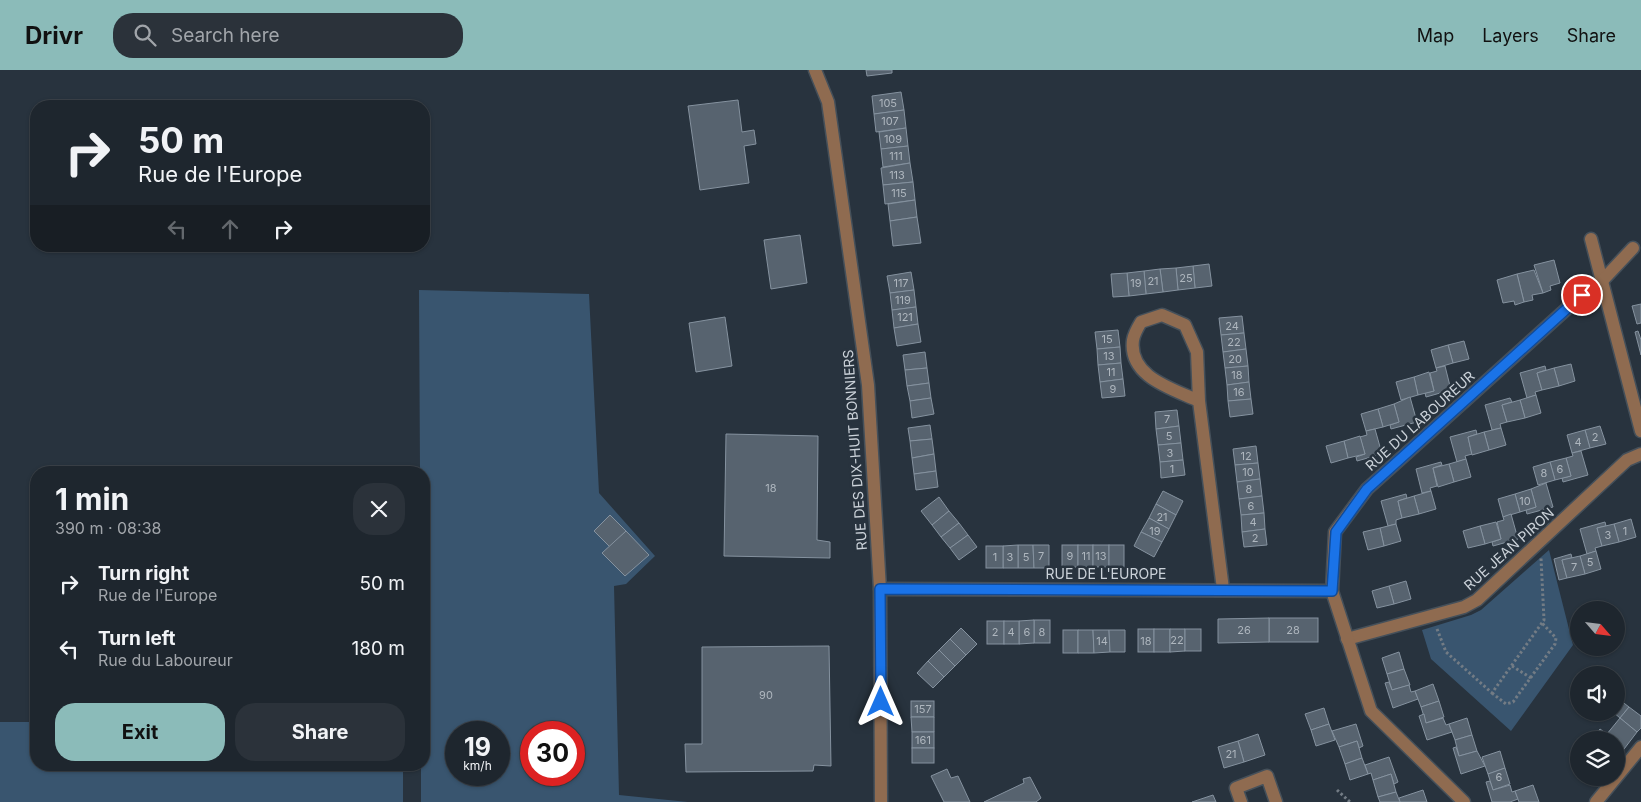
<!DOCTYPE html>
<meta charset="utf-8">
<style>
:root{--surface:#1e262e;--page:#2b323a;--text:#f1f3f6;--muted:#a1a5aa;--line:#3c434a;--accent:#8bbbb9}
body{margin:0;font-family:Inter,sans-serif;background:var(--page);color:var(--text);height:100vh;display:flex;flex-direction:column;font-size:19px;white-space:nowrap}
*{box-sizing:border-box;margin:0}
p{font-size:16px;color:var(--muted)}
.icon{flex:none;width:28px;height:28px;fill:none;stroke:currentColor;stroke-width:2;stroke-linecap:round;stroke-linejoin:round}
.map{position:relative;flex:1;overflow:hidden}
.details{position:absolute;left:30px;top:396px;width:400px;height:305px;display:flex;flex-direction:column;background:var(--surface);border-radius:20px;box-shadow:0 1px 4px #0004,0 0 0 1px var(--line)}
.details>*{flex:none}
.top-card{position:absolute;left:30px;top:30px;width:400px;height:152px;border-radius:20px;box-shadow:0 1px 4px #0004,0 0 0 1px var(--line);background:#1e262e;color:var(--text);overflow:hidden}
.needle{width:32px;rotate:118deg}
.tools{position:absolute;left:1570px;top:531px;display:grid;gap:10px}
.tools a{display:grid;place-items:center;width:55px;height:55px;border-radius:50%;background:var(--surface);box-shadow:0 1px 4px #0004,0 0 0 1px var(--line);font-size:25px}
.speed{position:absolute;left:445px;top:651px;display:flex;gap:10px;font-size:25px;font-weight:700;text-align:center}
.speed>*{display:grid;place-content:center;width:65px;height:65px;border-radius:50%;background:var(--surface);box-shadow:0 1px 4px #0004,0 0 0 1px var(--line);line-height:1}
.speed small{font-size:12px;font-weight:400}
.speed .limit{border:8px solid #d22;background:#fff;color:#111}
.pin{position:absolute;display:grid;place-items:center;width:42px;height:42px;color:#fff;margin:-21px;border:2px solid #fff;border-radius:50%;box-shadow:0 1px 5px #0007}
.me{position:absolute;width:55px;margin:-28px;rotate:0deg;stroke-linejoin:round;filter:drop-shadow(0 0 4px #0008)}
.turn{display:flex;align-items:center;gap:18px;height:105px;padding:0 25px;font-size:22px}
.turn .icon{width:65px;height:65px;stroke-width:2.5}
.turn b{display:block;font-size:35px;line-height:42px}
.lanes{display:flex;align-items:center;height:48px;padding:0 25px;background:#0003;justify-content:center;gap:25px;direction:ltr}
.lanes .off{opacity:.35}
.round{display:grid;place-items:center;flex:none;width:52px;height:52px;border-radius:20px;background:var(--page)}
.headline{display:flex;align-items:center;justify-content:space-between;height:85px;padding:0 25px}
h1{font-size:30px;font-weight:700;line-height:38px}
.action{display:flex;gap:10px;margin-top:auto;padding:10px 25px}
.action a{flex:1;height:58px;border-radius:20px;background:var(--accent);color:#111;font-size:20px;font-weight:700;line-height:58px;text-align:center}
.action a+a{background:var(--page);color:var(--text)}
ul{padding:0;list-style:none}
li{display:flex;align-items:center;gap:15px;height:65px;padding:0 25px}
li div{flex:1}
li b{display:block;font-size:19px}
li em{font-style:normal}
header{display:flex;align-items:center;gap:30px;box-sizing:border-box;height:70px;padding:0 25px;background:var(--accent);color:#111}
header strong{font-size:24px}
nav{display:flex;gap:28px;margin-inline-start:auto;font-size:18px}
.search{width:350px;height:45px;background:var(--page);display:flex;align-items:center;gap:12px;box-sizing:border-box;padding:0 18px;border-radius:20px;color:var(--muted);font-size:19px}
.map>svg:first-child{display:block}
</style>
<header>
<strong>Drivr</strong>
<div class="search"><svg class="icon" aria-label="search" viewBox="0 0 24 24"><circle cx="10" cy="10" r="6"/><path d="M15 15l6 6"/></svg>Search here</div>
<nav><a>Map</a><a>Layers</a><a>Share</a></nav>
</header>
<div class="map">
<svg width="1641" height="732" viewBox="0 0 1641 732">
<rect width="100%" height="100%" fill="#28333e"/>
<g fill="#39556f" fill-rule="evenodd">
<path d="M419,220L589,224L599,423L655,486L626,514L614,516L619,725L688,732H421V695H424V402H420ZM456,662H499V705H456ZM531,662H574V705H531Z"/>
<path d="M1549,480L1573,575L1511,661L1431,589L1422,560L1471,545L1481,540Z"/>
<path d="M0,652H36V695H403V732H0Z"/>
</g>
<g fill="#57636f" stroke="#85929f">
<path d="M866,0H892V3L867,6Z"/>
<path d="M901,22L904,40L874,44L872,26Z"/>
<path d="M738,30L742,62L754,60L756,74L744,76L749,113L700,120L688,36Z"/>
<path d="M904,40L906,58L876,62L874,44Z"/>
<path d="M906,58L908,76L881,79L879,62Z"/>
<path d="M908,76L910,93L883,97L881,79Z"/>
<path d="M910,93L913,112L883,115L881,98Z"/>
<path d="M913,112L915,130L885,134L883,115Z"/>
<path d="M915,130L917,147L890,151L888,134Z"/>
<path d="M917,147L921,173L893,176L890,151Z"/>
<path d="M800,165L807,213L771,219L764,170Z"/>
<path d="M1554,190L1560,213L1550,216L1551,220L1543,223L1534,195Z"/>
<path d="M1209,194L1212,216L1195,218L1193,196Z"/>
<path d="M1193,196L1195,218L1178,220L1176,198Z"/>
<path d="M1176,198L1178,220L1163,222L1160,199Z"/>
<path d="M1160,199L1163,222L1146,224L1144,201Z"/>
<path d="M1534,200L1543,223L1532,225L1533,230L1524,232L1517,204Z"/>
<path d="M1144,201L1146,224L1129,226L1127,203Z"/>
<path d="M911,202L914,220L890,223L887,206Z"/>
<path d="M1127,203L1129,226L1113,227L1111,204Z"/>
<path d="M1517,204L1524,232L1515,235L1514,231L1503,233L1497,210Z"/>
<path d="M914,220L916,237L892,240L890,223Z"/>
<path d="M1641,234V253L1637,254L1632,236Z"/>
<path d="M916,237L918,254L894,258L892,240Z"/>
<path d="M1242,246L1244,263L1221,265L1219,248Z"/>
<path d="M725,247L732,296L696,302L689,253Z"/>
<path d="M918,254L921,272L897,276L894,258Z"/>
<path d="M1118,260L1120,277L1097,279L1095,262Z"/>
<path d="M1638,261L1641,270V285L1635,262Z"/>
<path d="M1244,263L1246,279L1223,282L1221,265Z"/>
<path d="M1464,271L1469,289L1453,293L1448,275Z"/>
<path d="M1448,275L1453,293L1436,298L1431,280Z"/>
<path d="M1120,277L1121,293L1098,295L1097,279Z"/>
<path d="M1246,279L1248,296L1225,298L1223,282Z"/>
<path d="M925,282L927,298L905,300L903,285Z"/>
<path d="M1121,293L1123,309L1100,312L1098,295Z"/>
<path d="M1571,294L1575,311L1559,316L1554,298Z"/>
<path d="M1248,296L1249,312L1227,315L1225,298Z"/>
<path d="M1445,296L1451,320L1426,327L1425,323L1434,321L1430,303L1437,301L1436,298Z"/>
<path d="M1545,296L1546,300L1537,303L1542,320L1535,322L1536,325L1527,328L1520,303Z"/>
<path d="M927,298L929,313L907,316L905,300Z"/>
<path d="M1554,298L1559,316L1542,320L1537,303Z"/>
<path d="M1429,302L1434,321L1418,325L1414,307Z"/>
<path d="M1414,307L1418,325L1401,330L1396,312Z"/>
<path d="M1123,309L1125,326L1102,328L1100,312Z"/>
<path d="M1249,312L1251,329L1228,331L1227,315Z"/>
<path d="M929,313L931,328L910,331L907,316Z"/>
<path d="M1536,325L1541,343L1525,348L1520,330Z"/>
<path d="M1410,327L1417,352L1391,359L1390,355L1399,352L1394,334Z"/>
<path d="M931,328L934,344L912,348L910,331Z"/>
<path d="M1510,328L1512,332L1502,335L1507,352L1500,354L1501,358L1492,360L1485,335Z"/>
<path d="M1251,329L1253,344L1230,347L1228,331Z"/>
<path d="M1520,330L1525,348L1507,352L1502,335Z"/>
<path d="M1394,334L1399,352L1383,357L1378,339Z"/>
<path d="M1378,339L1383,357L1366,361L1361,344Z"/>
<path d="M1177,340L1179,356L1156,359L1155,342Z"/>
<path d="M930,355L932,369L910,371L908,358Z"/>
<path d="M1179,356L1181,373L1158,375L1156,359Z"/>
<path d="M1600,356L1606,374L1590,378L1585,360Z"/>
<path d="M1501,358L1506,375L1489,380L1484,362Z"/>
<path d="M1375,359L1382,384L1357,391L1356,387L1365,384L1360,367L1367,365L1366,361Z"/>
<path d="M1476,360L1477,364L1468,367L1472,384L1465,386L1466,389L1457,392L1450,367Z"/>
<path d="M1585,360L1590,378L1572,383L1567,365Z"/>
<path d="M1484,362L1489,380L1472,385L1468,367Z"/>
<path d="M726,364L818,366L817,470L830,472V488L724,486Z"/>
<path d="M1360,366L1365,384L1348,388L1344,371Z"/>
<path d="M932,369L934,384L912,388L910,371Z"/>
<path d="M1344,371L1348,388L1331,393L1326,376Z"/>
<path d="M1181,373L1183,390L1160,392L1158,375Z"/>
<path d="M1256,376L1258,393L1235,395L1233,379Z"/>
<path d="M1581,381L1588,405L1563,412L1562,408L1571,406L1566,388L1573,386L1572,383Z"/>
<path d="M934,384L936,401L914,404L912,388Z"/>
<path d="M1566,388L1571,406L1555,410L1550,392Z"/>
<path d="M1466,389L1471,407L1454,412L1449,394Z"/>
<path d="M1183,390L1185,405L1161,408L1160,392Z"/>
<path d="M1441,392L1442,395L1433,398L1437,416L1430,418L1431,421L1422,423L1416,399Z"/>
<path d="M1550,392L1555,410L1538,415L1533,397Z"/>
<path d="M1258,393L1260,409L1237,412L1235,395Z"/>
<path d="M1449,394L1454,412L1438,417L1433,398Z"/>
<path d="M936,401L938,417L916,420L914,404Z"/>
<path d="M1260,409L1262,426L1239,429L1237,412Z"/>
<path d="M1546,413L1553,437L1527,444L1526,440L1536,437L1531,419Z"/>
<path d="M1531,419L1536,437L1520,442L1515,424Z"/>
<path d="M1163,421L1183,431L1176,445L1156,434Z"/>
<path d="M1431,421L1436,439L1419,444L1414,426Z"/>
<path d="M1406,424L1407,428L1398,431L1402,448L1396,450V454L1388,456L1381,431Z"/>
<path d="M1515,424L1520,442L1503,447L1498,429Z"/>
<path d="M1262,426L1264,443L1241,445L1239,429Z"/>
<path d="M1414,426L1419,444L1402,448L1398,431Z"/>
<path d="M939,427L949,441L932,455L921,441Z"/>
<path d="M1156,434L1176,445L1169,459L1149,448Z"/>
<path d="M949,441L959,453L941,467L932,455Z"/>
<path d="M1264,443L1265,459L1242,462L1241,445Z"/>
<path d="M1511,444L1518,469L1493,476L1492,472L1501,469L1497,452L1504,450L1503,447Z"/>
<path d="M610,445L626,461L610,477L594,461Z"/>
<path d="M1149,448L1169,459L1162,472L1141,462Z"/>
<path d="M1631,449L1636,467L1619,472L1614,454Z"/>
<path d="M1496,452L1501,469L1485,474L1480,456Z"/>
<path d="M1605,452L1606,456L1597,458L1602,476L1595,478L1596,481L1587,484L1580,459Z"/>
<path d="M959,453L968,465L950,478L941,467Z"/>
<path d="M1396,454L1401,471L1384,476L1380,458Z"/>
<path d="M1614,454L1619,472L1602,476L1597,458Z"/>
<path d="M1480,456L1485,474L1468,478L1463,461Z"/>
<path d="M1380,458L1384,476L1368,480L1363,462Z"/>
<path d="M1265,459L1267,475L1244,477L1242,462Z"/>
<path d="M626,461L649,485L625,506L602,483Z"/>
<path d="M1141,462L1162,472L1154,487L1134,476Z"/>
<path d="M968,465L977,477L959,490L950,478Z"/>
<path d="M1018,475H1033L1034,498H1018Z"/>
<path d="M1018,475V498H1003V476Z"/>
<path d="M1033,475H1049V498H1034Z"/>
<rect x="1062" y="475" width="16" height="22"/>
<rect x="1078" y="475" width="15" height="22"/>
<rect x="1093" y="475" width="16" height="22"/>
<rect x="1109" y="475" width="15" height="22"/>
<rect x="986" y="476" width="17" height="22"/>
<path d="M1596,481L1601,499L1585,504L1580,486Z"/>
<path d="M1571,484L1572,488L1562,490L1567,508L1559,510L1554,489Z"/>
<path d="M1580,486L1585,504L1567,508L1562,490Z"/>
<path d="M1406,511L1411,529L1394,534L1389,516Z"/>
<path d="M1389,516L1394,534L1377,538L1372,521Z"/>
<rect x="1269" y="548" width="49" height="24"/>
<path d="M1269,548V572L1218,573V549Z"/>
<rect x="1034" y="550" width="16" height="23"/>
<path d="M1034,550V573L1019,574V551Z"/>
<rect x="987" y="551" width="17" height="23"/>
<rect x="1004" y="551" width="15" height="23"/>
<path d="M961,558L977,574L966,585L950,569Z"/>
<rect x="1138" y="559" width="16" height="23"/>
<rect x="1154" y="559" width="16" height="23"/>
<path d="M1170,559H1185V581L1170,582Z"/>
<rect x="1185" y="559" width="16" height="22"/>
<rect x="1063" y="560" width="15" height="23"/>
<path d="M1078,560H1093L1094,583H1078Z"/>
<path d="M1093,560H1109L1110,582L1094,583Z"/>
<path d="M1109,560H1125V582H1110Z"/>
<path d="M950,569L966,585L955,596L939,580Z"/>
<path d="M829,576L831,696L814,695L813,701L686,702L685,674H702V577Z"/>
<path d="M939,580L955,596L944,607L928,591Z"/>
<path d="M1399,582L1404,599L1387,604L1382,588Z"/>
<path d="M928,591L944,607L933,618L917,603Z"/>
<path d="M1404,599L1410,615L1392,620L1387,604Z"/>
<path d="M1389,612L1392,620L1409,615L1411,622L1415,621L1418,629L1393,638L1385,613Z"/>
<path d="M1433,614L1439,631L1421,637L1415,621Z"/>
<path d="M1616,627L1629,637L1620,648L1613,642H1616Z"/>
<rect x="911" y="631" width="23" height="16"/>
<path d="M1439,631L1444,647L1426,653L1421,637Z"/>
<path d="M1629,637L1641,646V658L1637,662L1620,648Z"/>
<path d="M1324,638L1329,654L1311,660L1305,644Z"/>
<path d="M1424,644L1426,653L1443,648L1446,655L1449,654L1452,662L1427,670L1419,646Z"/>
<path d="M911,647H934V662H912Z"/>
<path d="M1467,648L1472,665L1455,670L1449,654Z"/>
<path d="M1620,648L1637,662L1618,687L1616,670H1602Z"/>
<path d="M1329,654L1335,670L1316,676L1311,660Z"/>
<path d="M1356,654L1363,676L1359,678L1357,671L1339,677L1332,661Z"/>
<path d="M1600,659L1607,664L1602,670H1596L1593,668Z"/>
<rect x="912" y="662" width="22" height="16"/>
<path d="M1258,664L1265,685L1244,692L1238,671Z"/>
<path d="M1472,665L1477,681L1459,686L1455,670Z"/>
<path d="M1238,671L1244,692L1224,698L1218,677Z"/>
<path d="M1357,671L1362,688L1345,694L1339,677Z"/>
<path d="M1456,677L1459,686L1477,681L1485,696L1461,704L1453,678Z"/>
<rect x="912" y="678" width="22" height="15"/>
<path d="M1500,681L1505,698L1488,704L1482,687Z"/>
<path d="M1389,687L1398,712L1394,714L1391,704L1373,710L1371,703L1368,704L1365,695Z"/>
<path d="M1362,688L1368,704L1350,710L1345,694Z"/>
<path d="M1505,698L1510,714L1493,720L1488,704Z"/>
<path d="M947,699L951,708L958,706L970,732H944L931,706Z"/>
<path d="M1391,704L1396,722L1378,727L1373,710Z"/>
<path d="M1030,707L1041,728L1036,732H984L1024,713L1023,709Z"/>
<path d="M1490,711L1493,720L1510,715L1512,722L1515,721L1518,729L1510,732H1492L1486,712Z"/>
<path d="M1533,715L1539,732H1519L1515,721Z"/>
<path d="M1423,720L1427,732H1400L1399,728Z"/>
<path d="M1396,722L1400,732H1380L1378,727Z"/>
<path d="M1213,725L1216,732H1192Z"/>
</g>
<g fill="none" stroke-linecap="round" stroke-linejoin="round">
<g stroke="#45505a" stroke-width="15">
<g id="minor">
<path d="M815,0L828,32L868,315L880,519L881,732"/>
<path d="M1591,169L1641,361"/>
<path d="M1199,331C1173,319 1128,307 1133,270C1134,264 1138,257 1141,252L1162,245L1185,255L1197,282L1199,331L1223,519"/>
<path d="M880,519L1332,521"/>
<path d="M1347,569L1464,537L1477,530L1627,390L1641,384"/>
<path d="M1241,732L1236,718L1267,706L1276,732"/>
<path d="M1464,732L1371,641L1332,521L1335,462L1367,419L1582,225L1602,211L1633,178"/>
<path d="M1596,732L1641,677"/>
</g>
</g>
<g stroke="#737c85" stroke-width="3" stroke-dasharray="2.5 2.5" stroke-linecap="butt">
<path d="M1437,559L1446,582L1492,623L1544,550L1541,488"/>
<path d="M1512,596L1531,608"/>
<path d="M1492,623L1506,634L1513,632L1555,574L1556,568L1542,553"/>
<path d="M1337,720L1350,732"/>
</g>
<use href="#minor" stroke="#8f6b50" stroke-width="12"/>
</g>
<g fill="none" stroke-linecap="round" stroke-linejoin="round">
<g stroke="#114b97" stroke-width="12">
<path id="route" d="M881,632L880,519L1332,521L1336,462L1367,419L1582,225"/>
</g>
<use href="#route" stroke="#1a73e8" stroke-width="9"/>
</g>
<g text-anchor="middle" stroke-width="5" stroke-linejoin="round" paint-order="stroke">
<g font-size="11" fill="#aeb6be">
<text x="888" y="37">105</text>
<text x="890" y="55">107</text>
<text x="893" y="73">109</text>
<text x="896" y="90">111</text>
<text x="897" y="109">113</text>
<text x="899" y="127">115</text>
<text x="1186" y="212">25</text>
<text x="1153" y="215">21</text>
<text x="901" y="217">117</text>
<text x="1136" y="217">19</text>
<text x="903" y="234">119</text>
<text x="905" y="251">121</text>
<text x="1232" y="260">24</text>
<text x="1107" y="273">15</text>
<text x="1234" y="276">22</text>
<text x="1109" y="290">13</text>
<text x="1235" y="293">20</text>
<text x="1111" y="306">11</text>
<text x="1237" y="309">18</text>
<text x="1113" y="323">9</text>
<text x="1239" y="326">16</text>
<text x="1167" y="353">7</text>
<text x="1169" y="370">5</text>
<text x="1595" y="371">2</text>
<text x="1578" y="376">4</text>
<text x="1170" y="387">3</text>
<text x="1246" y="390">12</text>
<text x="1172" y="403">1</text>
<text x="1560" y="403">6</text>
<text x="1248" y="406">10</text>
<text x="1544" y="407">8</text>
<text x="771" y="422">18</text>
<text x="1249" y="423">8</text>
<text x="1525" y="435">10</text>
<text x="1251" y="440">6</text>
<text x="1162" y="451">21</text>
<text x="1253" y="456">4</text>
<text x="1155" y="465">19</text>
<text x="1625" y="465">1</text>
<text x="1608" y="469">3</text>
<text x="1255" y="472">2</text>
<text x="1041" y="490">7</text>
<text x="1070" y="490">9</text>
<text x="1086" y="490">11</text>
<text x="1101" y="490">13</text>
<text x="995" y="491">1</text>
<text x="1010" y="491">3</text>
<text x="1026" y="491">5</text>
<text x="1590" y="496">5</text>
<text x="1574" y="501">7</text>
<text x="1244" y="564">26</text>
<text x="1293" y="564">28</text>
<text x="995" y="566">2</text>
<text x="1011" y="566">4</text>
<text x="1027" y="566">6</text>
<text x="1042" y="566">8</text>
<text x="1177" y="574">22</text>
<text x="1102" y="575">14</text>
<text x="1146" y="575">18</text>
<text x="766" y="629">90</text>
<text x="923" y="643">157</text>
<text x="923" y="674">161</text>
<text x="1231" y="688">21</text>
<text x="1499" y="711">6</text>
</g>
<g font-size="14" fill="#cbd2d9" stroke="#28333e">
<text transform="translate(1420 351) rotate(-42)" y="5">RUE DU LABOUREUR</text>
<text transform="translate(855 380) rotate(-94)" y="5">RUE DES DIX-HUIT BONNIERS</text>
<text transform="translate(1509 479) rotate(-42)" y="5">RUE JEAN PIRON</text>
<text x="1106" y="509">RUE DE L'EUROPE</text>
</g>
</g>
</svg>
<div class="tools">
<a><svg class="needle" viewBox="-14 -14 28 28"><path d="M0-13l5 13h-10z" fill="#e53935"/><path d="M0 13l5-13h-10z" fill="#a1a5aa"/></svg></a>
<a><svg class="icon" aria-label="sound" viewBox="0 0 24 24"><path d="M4 9h4l5-4v14l-5-4H4zM17 9q2 3 0 6"/></svg></a>
<a><svg class="icon" aria-label="layers" viewBox="0 0 24 24"><path d="M12 4l9 5-9 5-9-5zM3 14l9 5 9-5"/></svg></a>
</div>
<div class="speed"><div>19<small>km/h</small></div><div class="limit">30</div></div>
<div class="pin" style="left:1582px;top:225px;background:#d93025"><svg class="icon" aria-label="arrive" viewBox="0 0 24 24"><path d="M6 21V4h12l-3 4 3 4H6"/></svg></div>
<svg class="me" style="left:881px;top:632px" viewBox="-20 -20 40 40"><path d="M0-17L14 15 0 8-14 15z" fill="#1a73e8" stroke="#fff" stroke-width="4"/></svg>
<div class="top-card">
<div class="turn"><svg class="icon" aria-label="right" viewBox="0 0 24 24"><path d="M7 20v-9h11M14 6l5 5-5 5"/></svg><div><b>50 m</b>Rue de l'Europe</div></div>
<div class="lanes"><svg class="icon off" aria-label="left" viewBox="0 0 24 24"><path d="M17 20v-9H6M10 6l-5 5 5 5"/></svg><svg class="icon off" aria-label="ahead" viewBox="0 0 24 24"><path d="M12 20V5M6 11l6-6 6 6"/></svg><svg class="icon" aria-label="right" viewBox="0 0 24 24"><path d="M7 20v-9h11M14 6l5 5-5 5"/></svg></div>
</div>
<section class="details">
<div class="headline"><div><h1>1 min</h1><p>390 m · 08:38</p></div><a class="round"><svg class="icon" aria-label="close" viewBox="0 0 24 24"><path d="M6 6l12 12M18 6L6 18"/></svg></a></div>
<ul>
<li><svg class="icon" aria-label="right" viewBox="0 0 24 24"><path d="M7 20v-9h11M14 6l5 5-5 5"/></svg><div><b>Turn right</b><p>Rue de l'Europe</p></div><em>50 m</em></li>
<li><svg class="icon" aria-label="left" viewBox="0 0 24 24"><path d="M17 20v-9H6M10 6l-5 5 5 5"/></svg><div><b>Turn left</b><p>Rue du Laboureur</p></div><em>180 m</em></li>
</ul>
<div class="action"><a>Exit</a><a>Share</a></div>
</section>
</div>
